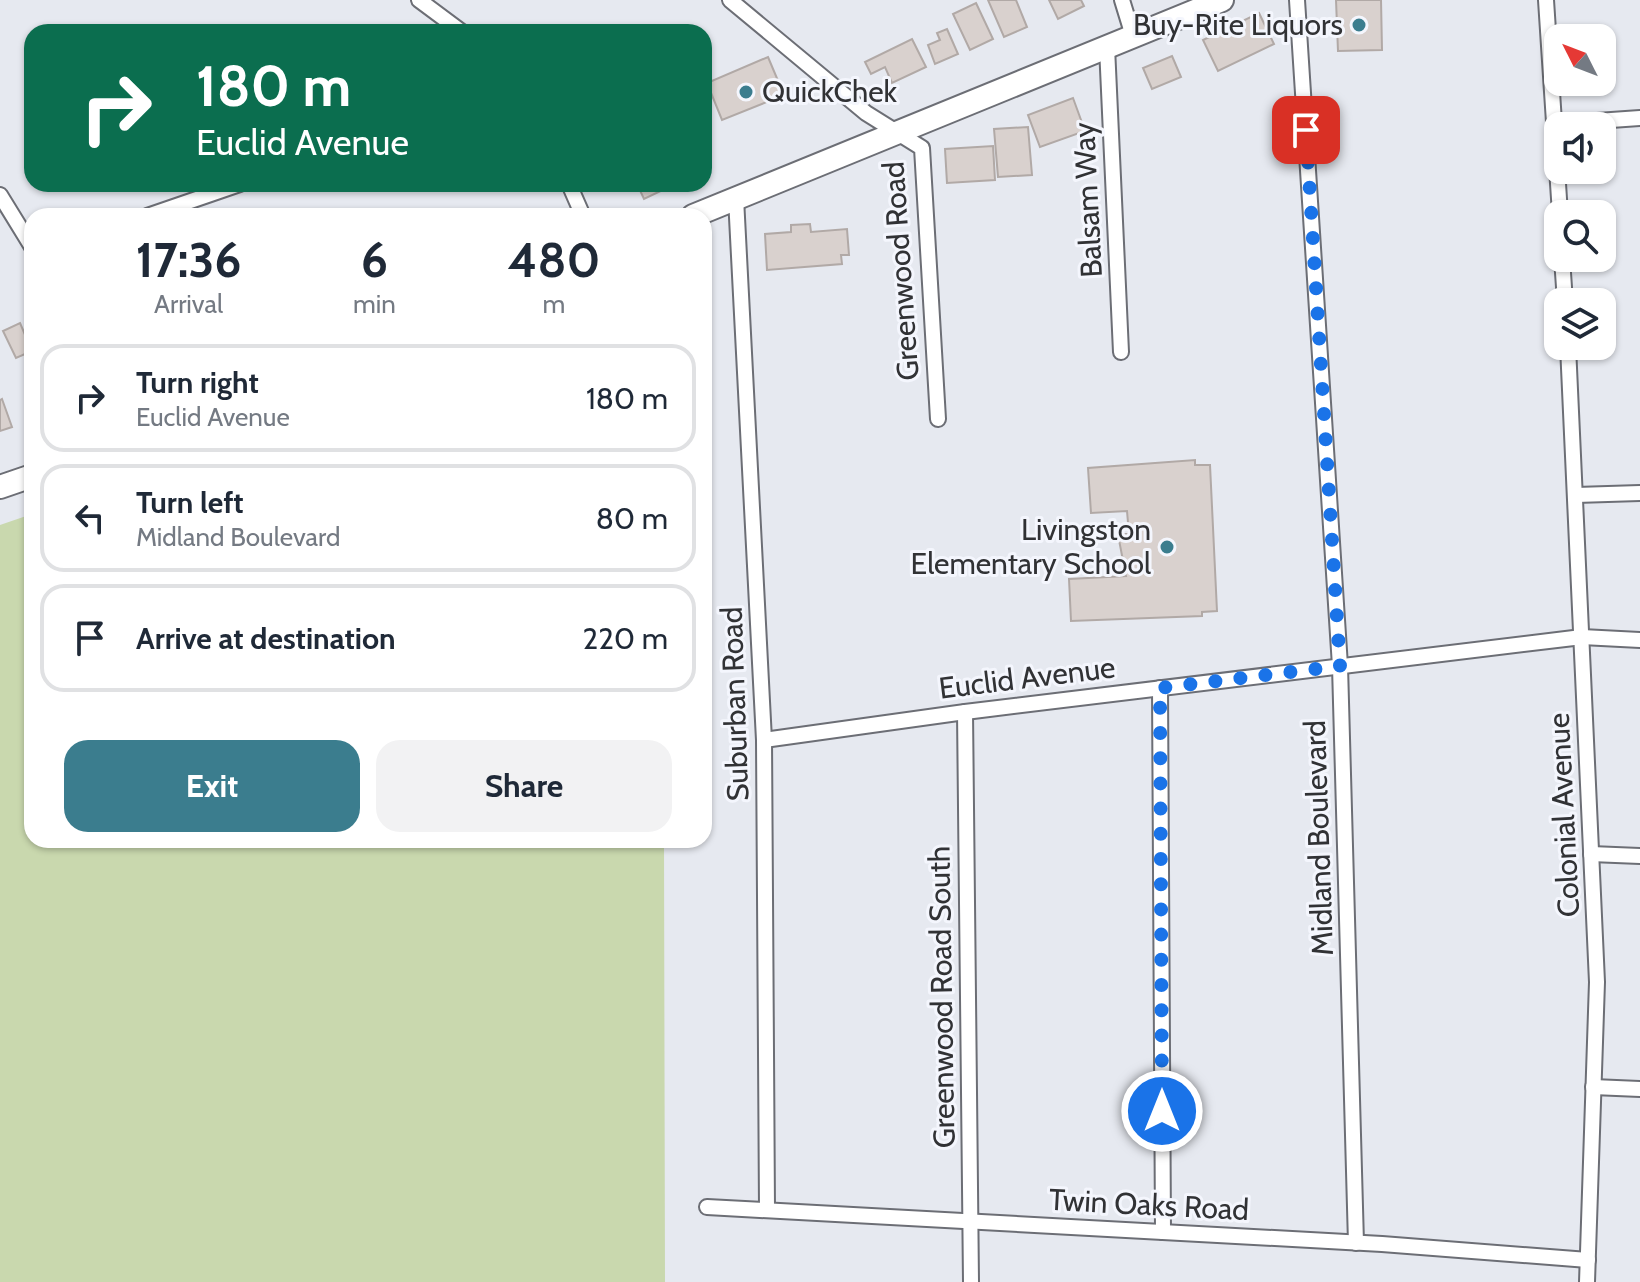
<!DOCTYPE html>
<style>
:root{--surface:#fff;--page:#f2f2f3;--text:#1f2937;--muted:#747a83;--line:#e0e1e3;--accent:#3b7d8e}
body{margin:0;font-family:Cabin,sans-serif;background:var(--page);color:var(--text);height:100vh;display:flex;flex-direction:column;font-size:30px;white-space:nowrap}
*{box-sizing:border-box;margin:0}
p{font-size:26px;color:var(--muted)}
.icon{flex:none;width:44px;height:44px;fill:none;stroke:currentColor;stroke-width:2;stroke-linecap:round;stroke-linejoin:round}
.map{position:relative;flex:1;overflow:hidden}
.drawer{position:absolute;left:24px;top:208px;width:688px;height:640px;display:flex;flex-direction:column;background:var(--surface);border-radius:24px;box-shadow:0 2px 6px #0004}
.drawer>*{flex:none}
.hud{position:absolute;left:24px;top:24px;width:688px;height:168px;border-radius:24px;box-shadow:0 2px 6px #0004;background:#0b6e4f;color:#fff;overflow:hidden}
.needle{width:52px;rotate:312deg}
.buttons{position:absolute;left:1544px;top:24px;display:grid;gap:16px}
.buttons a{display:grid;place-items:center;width:72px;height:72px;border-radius:16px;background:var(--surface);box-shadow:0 2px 6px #0004;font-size:40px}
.pin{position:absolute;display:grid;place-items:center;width:68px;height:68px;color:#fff;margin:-34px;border-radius:16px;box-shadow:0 4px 12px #0006}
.me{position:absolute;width:88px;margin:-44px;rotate:0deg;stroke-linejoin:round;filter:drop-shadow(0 0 6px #0008)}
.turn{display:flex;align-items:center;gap:28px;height:168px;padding:0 40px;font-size:36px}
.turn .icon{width:104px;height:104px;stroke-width:2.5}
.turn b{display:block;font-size:56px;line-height:68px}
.eta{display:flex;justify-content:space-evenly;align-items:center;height:136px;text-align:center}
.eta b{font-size:48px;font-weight:700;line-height:56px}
.cta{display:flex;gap:16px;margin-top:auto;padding:16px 40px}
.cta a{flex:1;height:92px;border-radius:24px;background:var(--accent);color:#fff;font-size:32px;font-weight:700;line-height:92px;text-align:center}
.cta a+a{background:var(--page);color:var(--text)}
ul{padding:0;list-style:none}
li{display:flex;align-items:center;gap:24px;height:108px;margin:0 16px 12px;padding:0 24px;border:4px solid var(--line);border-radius:24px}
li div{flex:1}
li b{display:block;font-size:30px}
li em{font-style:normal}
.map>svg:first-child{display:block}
</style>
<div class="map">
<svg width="1640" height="1282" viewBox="0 0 1640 1282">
<rect width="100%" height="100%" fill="#e6e9f0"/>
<path fill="#c9d8ae" d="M32,514V840H664L665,1282H0V525Z"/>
<g fill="#d9d1ce" stroke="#b1a9a6" stroke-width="2">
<path d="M988,0H1016L1027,27L1004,37Z"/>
<path d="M1049,0H1081L1084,6L1058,19Z"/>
<path d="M1336,0H1381L1382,50L1338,51Z"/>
<path d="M976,3L993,39L970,50L953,14Z"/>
<path d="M1259,13L1274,44L1218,71L1203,40Z"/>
<path d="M947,29L958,54L935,64L928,45L940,40L937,33Z"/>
<path d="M912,39L926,67L892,83L885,67L871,74L865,62Z"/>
<path d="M1172,56L1181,77L1152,89L1143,68Z"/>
<path d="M768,57L784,95L722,120L707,83Z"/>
<path d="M1073,98L1085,131L1040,147L1028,115Z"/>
<path d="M1028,127L1032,175L998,177L994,129Z"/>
<path d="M993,146L995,180L947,183L945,149Z"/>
<path d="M637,184H667L669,187L644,199Z"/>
<path d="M810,224L811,232L847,229L849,255H841L842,264L767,270L765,234L791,232V225Z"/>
<path d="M20,323L32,351L16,358L3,331Z"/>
<path d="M2,399L12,427L0,431V400Z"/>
<path d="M1195,460V465H1210L1217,611L1202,612V616L1071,621L1069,579L1126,576L1119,540H1125V534H1129L1127,511L1091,513L1088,468Z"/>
</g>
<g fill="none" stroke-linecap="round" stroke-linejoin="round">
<g stroke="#6c6e75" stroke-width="18">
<g id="minor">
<path d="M419,0L462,32"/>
<path d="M730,0L866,113L922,148L938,419"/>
<path d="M1122,0L1133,36"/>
<path d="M1297,0L1340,666L1356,1243"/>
<path d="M1546,0L1560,214"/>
<path d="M1107,47L1121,352"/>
<path d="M1554,124L1640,118"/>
<path d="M569,184L583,216"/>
<path d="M0,195L32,247"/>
<path d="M736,198L764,740L767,1209"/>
<path d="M147,216L240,184"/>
<path d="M1562,258L1565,302"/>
<path d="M1568,346L1597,982L1587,1282"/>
<path d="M1576,495L1640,493"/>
<path d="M1160,688L1163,1232"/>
<path d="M965,712L971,1282"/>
<path d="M764,740L965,712L1582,637L1640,640"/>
<path d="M1591,854L1640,856"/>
<path d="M1593,1087L1640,1089"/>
<path d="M707,1207L1382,1244L1588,1260"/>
</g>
</g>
<g stroke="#6c6e75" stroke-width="26">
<g id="primary">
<path d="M693,216L1222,0"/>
<path d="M0,487L32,476"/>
</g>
</g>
<use href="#minor" stroke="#fff" stroke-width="14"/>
<use href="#primary" stroke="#fff" stroke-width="22"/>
</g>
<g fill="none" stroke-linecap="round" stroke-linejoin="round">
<path stroke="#1a73e8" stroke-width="14" stroke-dasharray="0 25.2" d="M1162,1111L1160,688L1340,666L1306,130"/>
</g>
<g fill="#3b7d8e" stroke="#f4f6fd" stroke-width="3">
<circle cx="1359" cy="25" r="8"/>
<circle cx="746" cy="92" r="8"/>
<circle cx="1167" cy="547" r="8"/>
</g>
<g text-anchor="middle" stroke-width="6" stroke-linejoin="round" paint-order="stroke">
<g font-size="30" fill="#313235" stroke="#f4f6fd" text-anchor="end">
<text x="1343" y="35">Buy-Rite Liquors</text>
<text x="762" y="102" text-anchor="start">QuickChek</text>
<text x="1151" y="540">Livingston<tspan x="1151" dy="34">Elementary School</tspan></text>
</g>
<g font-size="30" fill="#313235" stroke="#f4f6fd">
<text transform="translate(1088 200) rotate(-93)" y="10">Balsam Way</text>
<text transform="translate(901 271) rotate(-94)" y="10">Greenwood Road</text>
<text transform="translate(1027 678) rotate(-7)" y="10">Euclid Avenue</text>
<text transform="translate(735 704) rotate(-92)" y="10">Suburban Road</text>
<text transform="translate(1564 815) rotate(-93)" y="10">Colonial Avenue</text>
<text transform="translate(1319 838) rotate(-92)" y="10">Midland Boulevard</text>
<text transform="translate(942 997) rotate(-91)" y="10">Greenwood Road South</text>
<text transform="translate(1149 1205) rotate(3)" y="10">Twin Oaks Road</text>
</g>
</g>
</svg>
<div class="buttons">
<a><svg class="needle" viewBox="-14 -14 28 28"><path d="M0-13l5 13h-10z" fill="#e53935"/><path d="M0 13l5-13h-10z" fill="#747a83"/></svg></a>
<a><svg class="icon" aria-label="sound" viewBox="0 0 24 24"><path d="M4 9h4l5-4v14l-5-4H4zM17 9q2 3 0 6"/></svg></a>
<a><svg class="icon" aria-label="search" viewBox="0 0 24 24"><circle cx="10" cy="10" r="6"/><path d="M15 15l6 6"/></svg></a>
<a><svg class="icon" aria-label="layers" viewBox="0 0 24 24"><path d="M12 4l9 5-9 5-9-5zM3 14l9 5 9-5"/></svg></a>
</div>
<div class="pin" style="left:1306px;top:130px;background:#d93025"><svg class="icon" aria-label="arrive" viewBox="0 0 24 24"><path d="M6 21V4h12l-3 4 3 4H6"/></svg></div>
<svg class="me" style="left:1162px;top:1111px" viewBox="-20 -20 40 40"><circle r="17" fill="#1a73e8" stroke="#fff" stroke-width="3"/><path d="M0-11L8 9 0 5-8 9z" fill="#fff"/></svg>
<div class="hud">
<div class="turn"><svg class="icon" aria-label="right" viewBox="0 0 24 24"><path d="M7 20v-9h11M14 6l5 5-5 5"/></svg><div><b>180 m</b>Euclid Avenue</div></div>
</div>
<section class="drawer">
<div class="eta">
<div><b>17:36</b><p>Arrival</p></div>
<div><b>6</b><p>min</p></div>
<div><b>480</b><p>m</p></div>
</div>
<ul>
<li><svg class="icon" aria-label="right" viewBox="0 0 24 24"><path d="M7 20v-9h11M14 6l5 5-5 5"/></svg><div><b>Turn right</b><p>Euclid Avenue</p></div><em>180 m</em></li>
<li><svg class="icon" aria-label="left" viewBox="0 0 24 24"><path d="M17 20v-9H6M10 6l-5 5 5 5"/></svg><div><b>Turn left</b><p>Midland Boulevard</p></div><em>80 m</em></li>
<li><svg class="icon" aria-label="arrive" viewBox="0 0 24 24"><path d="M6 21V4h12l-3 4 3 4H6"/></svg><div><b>Arrive at destination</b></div><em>220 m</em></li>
</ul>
<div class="cta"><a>Exit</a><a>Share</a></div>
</section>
</div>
